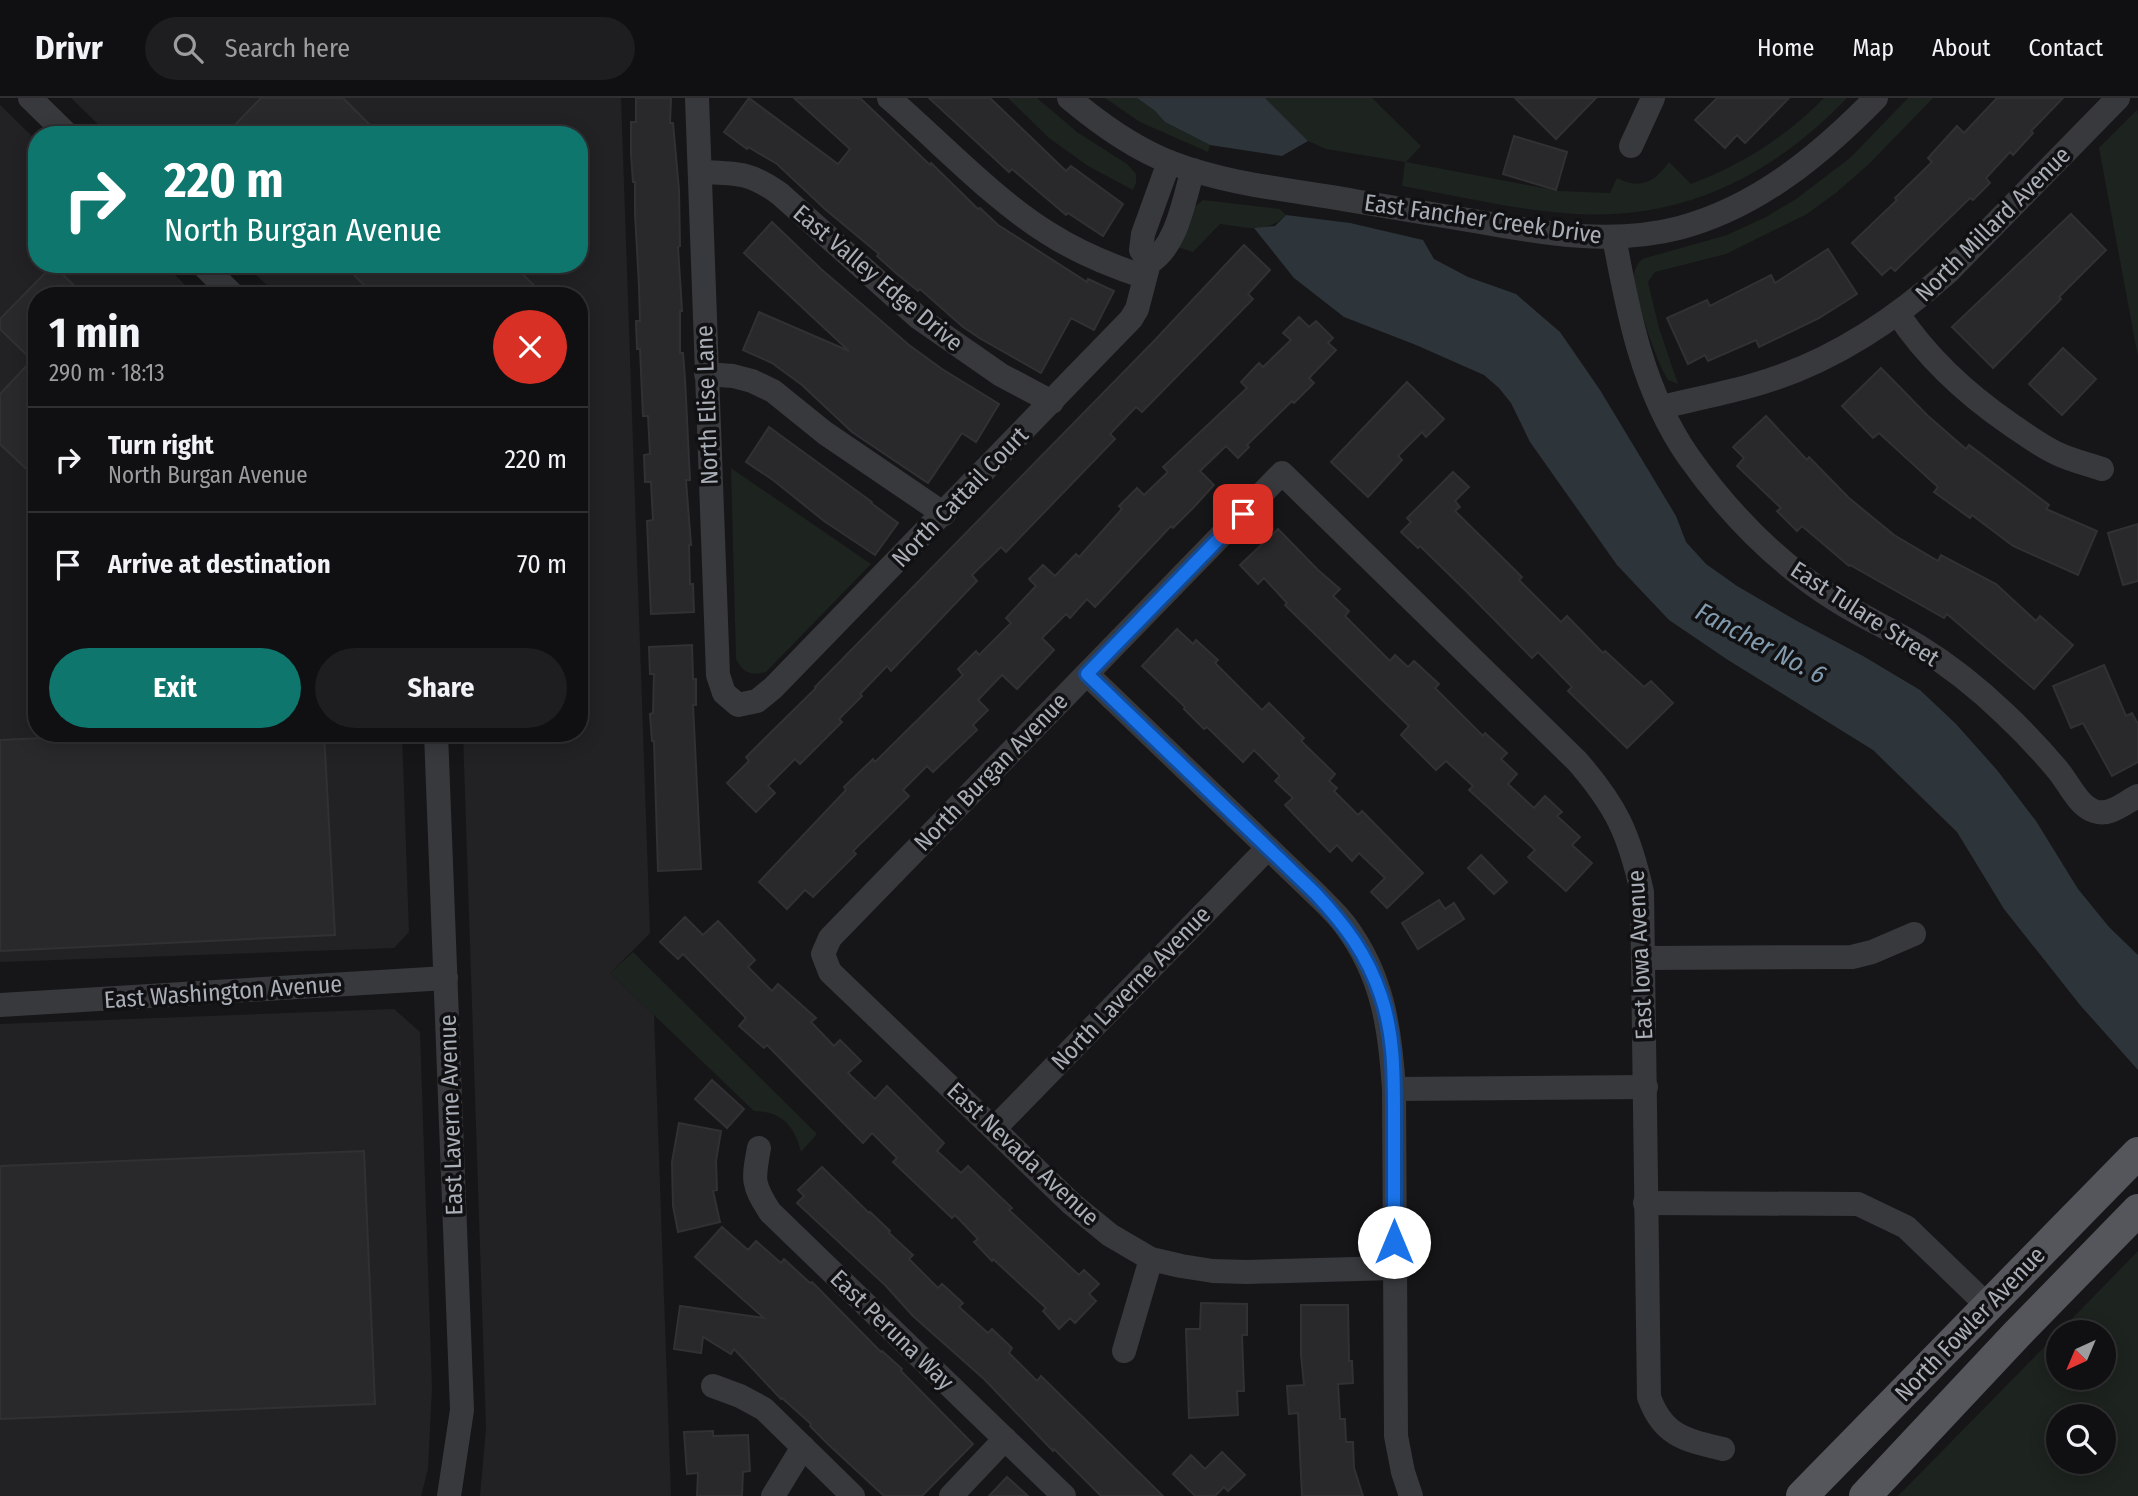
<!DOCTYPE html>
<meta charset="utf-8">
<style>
:root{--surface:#101012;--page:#1e1e20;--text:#f1f3f6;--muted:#9c9d9f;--line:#303032;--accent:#0f766e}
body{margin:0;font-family:"Fira Sans Condensed",sans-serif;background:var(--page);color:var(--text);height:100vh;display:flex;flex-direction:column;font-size:26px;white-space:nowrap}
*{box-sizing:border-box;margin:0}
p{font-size:23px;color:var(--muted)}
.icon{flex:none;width:38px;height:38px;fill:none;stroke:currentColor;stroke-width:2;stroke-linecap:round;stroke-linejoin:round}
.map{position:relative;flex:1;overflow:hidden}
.details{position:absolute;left:28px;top:189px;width:560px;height:455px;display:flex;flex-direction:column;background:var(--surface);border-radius:28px;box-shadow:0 4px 18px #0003,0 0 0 2px var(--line)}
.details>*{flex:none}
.banner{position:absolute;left:28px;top:28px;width:560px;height:147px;border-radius:28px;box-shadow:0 4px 18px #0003,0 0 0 2px var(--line);background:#0f766e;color:#fff;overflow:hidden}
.needle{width:46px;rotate:224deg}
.controls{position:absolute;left:2046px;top:1222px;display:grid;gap:14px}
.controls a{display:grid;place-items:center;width:70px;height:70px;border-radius:50%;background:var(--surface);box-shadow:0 4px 18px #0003,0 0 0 2px var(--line);font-size:35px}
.pin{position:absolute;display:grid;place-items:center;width:60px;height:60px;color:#fff;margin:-30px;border-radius:14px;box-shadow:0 4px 10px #0006}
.me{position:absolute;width:77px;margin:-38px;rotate:0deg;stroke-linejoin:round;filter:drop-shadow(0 0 5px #0008)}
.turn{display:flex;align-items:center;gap:24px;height:147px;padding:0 21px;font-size:32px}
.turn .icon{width:91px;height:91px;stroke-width:2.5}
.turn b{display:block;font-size:49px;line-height:60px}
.round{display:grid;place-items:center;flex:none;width:74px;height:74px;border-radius:37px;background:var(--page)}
.overview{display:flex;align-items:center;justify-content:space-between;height:119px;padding:0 21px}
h1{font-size:42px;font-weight:700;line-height:52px}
.cta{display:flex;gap:14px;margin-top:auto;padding:14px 21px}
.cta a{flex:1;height:80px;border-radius:42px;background:var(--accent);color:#fff;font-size:28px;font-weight:700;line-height:80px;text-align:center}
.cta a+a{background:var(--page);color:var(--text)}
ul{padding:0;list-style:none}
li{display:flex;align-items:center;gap:21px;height:105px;padding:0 21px;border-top:2px solid var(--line)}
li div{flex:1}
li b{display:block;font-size:26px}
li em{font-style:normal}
header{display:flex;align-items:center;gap:42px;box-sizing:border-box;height:98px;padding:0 35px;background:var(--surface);border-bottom:2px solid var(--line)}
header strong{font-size:33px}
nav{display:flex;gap:38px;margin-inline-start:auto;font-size:24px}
.search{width:490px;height:63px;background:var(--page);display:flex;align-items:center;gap:18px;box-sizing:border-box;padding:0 24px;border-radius:38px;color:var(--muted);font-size:26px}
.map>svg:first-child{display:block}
</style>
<header>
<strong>Drivr</strong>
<div class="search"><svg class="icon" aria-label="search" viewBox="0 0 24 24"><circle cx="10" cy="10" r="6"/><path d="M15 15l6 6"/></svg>Search here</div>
<nav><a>Home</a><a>Map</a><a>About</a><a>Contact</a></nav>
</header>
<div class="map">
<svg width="2138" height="1398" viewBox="0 0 2138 1398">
<rect width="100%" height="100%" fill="#161618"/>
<g fill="#222225">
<path d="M71,0H621L650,835L610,875L654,917L671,1398H480L486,1330L463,635H579V198H278L245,166H579V37H109Z"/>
<path d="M0,7L37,43V166H164L196,198H37V635H402L409,834L394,850L0,864Z"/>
<path d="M394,911L420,934L432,1290L428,1371L421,1398H0V926Z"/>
</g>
<g fill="#1d231e" fill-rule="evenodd">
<path d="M1008,0H1037L1077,34L1127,66L1136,76V85L1133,92L1088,68L1049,40Z"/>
<path d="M1105,0H1137L1154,12L1165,24L1210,47L1208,54L1140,24Z"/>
<path d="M1265,0H1372L1421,48L1406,64L1559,93L1610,95L1617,80C1640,92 1655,84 1669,64L1691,86C1741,67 1786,39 1824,0H1847C1773,77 1685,122 1576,116C1518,113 1459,98 1402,88L1405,64L1326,51L1308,43Z"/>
<path d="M1908,0H1933L1869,66L1837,94L1807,116L1726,156L1655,174L1648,184L1659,230L1678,286L1668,282C1656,264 1634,198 1634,176C1635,170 1638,165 1642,161L1727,137L1766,119L1796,101L1850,60Z"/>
<path d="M2137,12L2138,18V259L2099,50Z"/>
<path d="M1203,102L1280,111L1286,117C1266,137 1246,129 1220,126L1193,154L1178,149L1194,109Z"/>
<path d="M731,370L871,466L766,574C751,578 743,575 736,561Z"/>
<path d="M633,854L817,1036L801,1054C795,1028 781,1013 754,1013L610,875Z"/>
<path d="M2138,1153V1398H1898L2058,1235V1279H2104V1234H2059ZM2058,1318H2104V1363H2058Z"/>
</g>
<g fill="#2d353b">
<path d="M1137,0H1265L1308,43L1282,58L1210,47L1165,24L1154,12Z"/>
<path d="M1286,117L1350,125L1423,142L1434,161L1468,179L1516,196L1560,234L1600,292L1676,418L1686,444L1706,466L1737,488L1797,523L1863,558L1920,592L1956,626L1997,672L2036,723L2078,791L2109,829L2138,857V972L2080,907L2004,811L1957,734L1873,652L1728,562L1669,522L1617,467L1530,344L1511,305L1499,290L1484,277L1416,247L1344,219L1294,180L1254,130L1275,128Z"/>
</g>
<g fill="#29292c" stroke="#313134" stroke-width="2">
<path d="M261,0H343L380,37H225Z"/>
<path d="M636,0H671L670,25H673L679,92L680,148L678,149L682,213H680V255H683L685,281L690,382H686L691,447H689L690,486H693L694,514L651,516L647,423L653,422L651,384H645L644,357L650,356L648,318H643L640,251H637L636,223H640L639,188L635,116V84H633L631,56V24H636Z"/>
<path d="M749,0L838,66L850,51L794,0H860L930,67L931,65L978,111L980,110L998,127L1087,184L1088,181L1114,193L1094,232L1071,220L1041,275L981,241L963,229L920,191L918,193L897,176L877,158L879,156L826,112L777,66L748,49L747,51L724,34Z"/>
<path d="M929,0H990L1066,73L1071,68L1123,106L1103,138L1068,115L1066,117L1012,71L1009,74Z"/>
<path d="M1515,0H1596L1556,41Z"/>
<path d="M1717,0H1789L1745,45L1737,37L1725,50L1695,22Z"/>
<path d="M1997,0H2063L2031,33L2033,35L2013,57L2010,54L1986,80L1990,85L1973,102L1970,100L1895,173L1891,169L1882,177L1852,145L1897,102L1895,100L1932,64L1928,60L1957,28L1964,35Z"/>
<path d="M1514,38L1567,54L1556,92L1503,76Z"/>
<path d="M2071,116L2106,152L2059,199L2061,201L1993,270L1952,229Z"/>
<path d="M772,124L821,171L909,247L942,271L999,306L976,344L962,335L928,385L852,334L802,287L772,265L743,252L759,214L849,253L744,155Z"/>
<path d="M1244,147L1270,172L1248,196L1253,201L1142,314L1136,309L1110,336L1115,341L1006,454L1001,449L972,477L977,483L891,573L887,568L860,596L862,598L839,621L842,624L800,666L795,661L768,688L775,695L756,714L727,685L749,663L746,659L816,590L815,589L1154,243Z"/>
<path d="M1828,151L1857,196L1819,220L1759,249L1756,242L1708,263L1705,257L1688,266L1667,220L1707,202L1710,208L1771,177L1775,185Z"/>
<path d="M343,166H512L545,198H375Z"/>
<path d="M53,167L85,198H37V381L0,346V296L32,262L0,231V221Z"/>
<path d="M1299,219L1309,229L1316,223L1333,240L1328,245L1336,252L1309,280L1314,285L1294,305L1292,303L1247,347L1249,349L1238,360L1226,348L1200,373L1214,387L1193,410L1173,430L1171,428L1095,509L1087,501L1070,520L1066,516L1042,540L1054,552L1017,591L1002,577L978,602L988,612L973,627L977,632L933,674L927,668L903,692L909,698L853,753L856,756L813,799L805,792L787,811L759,784L846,692L844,689L873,661L875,664L963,577L958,571L976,553L979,557L1011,525L1006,520L1036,488L1029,481L1043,467L1055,478L1076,456L1079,459L1122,411L1119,408L1137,390L1144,397L1168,374L1163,369L1247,290L1241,284L1259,265L1263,269L1291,242L1283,235Z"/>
<path d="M2063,250L2096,281L2062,317L2029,286Z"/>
<path d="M1881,270L1928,318L1966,351L1969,347L2049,407L2046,411L2097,433L2078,477L2013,448L1972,417L1970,420L1934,394L1938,389L1879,335L1873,340L1842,308Z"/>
<path d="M1407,284L1444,321L1426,339L1422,334L1398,358L1402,362L1368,399L1331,364Z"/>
<path d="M1766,318L1807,362L1809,359L1849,400L1894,437L1938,463L1941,457L1996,486L2036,523L2040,518L2073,547L2034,591L1947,516L1944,520L1850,467L1849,468L1802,428L1797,433L1777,413L1781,410L1737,368L1744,360L1733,349Z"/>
<path d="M769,329L872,404L871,405L898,425L875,457L824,423L773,382L746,364Z"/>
<path d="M1453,374L1469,389L1455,403L1460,409L1455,413L1522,479L1519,482L1561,524L1567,518L1603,555L1605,553L1644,589L1651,583L1673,605L1627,650L1568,593L1572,589L1538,554L1532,560L1466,493L1420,448L1418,450L1401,434L1411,424L1407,420Z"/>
<path d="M2138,426V483L2123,487L2108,435Z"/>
<path d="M1278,431L1318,472L1340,491L1333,498L1349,513L1345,518L1390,563L1395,557L1408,569L1414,563L1439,586L1435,590L1483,638L1485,635L1507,655L1501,661L1517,676L1508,686L1534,710L1545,698L1562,714L1557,718L1580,739L1572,747L1592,765L1566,793L1528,759L1535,752L1469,692L1473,688L1446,663L1436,672L1401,637L1409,628L1285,507L1287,505L1264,480L1258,486L1240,467Z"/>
<path d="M1177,531L1193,546L1196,542L1218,562L1215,565L1262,612L1269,605L1304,640L1301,643L1335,676L1329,683L1337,690L1334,693L1358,717L1362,713L1423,775L1387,810L1371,794L1385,780L1359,755L1352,763L1337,747L1330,754L1285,707L1293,700L1275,683L1280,678L1254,652L1243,664L1207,629L1204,631L1184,611L1185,609L1142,568Z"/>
<path d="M692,547L693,581H696V607H693L701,771L658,773L654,643H652L650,616L653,615L654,576H650L649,549Z"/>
<path d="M2104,567L2126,618L2132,615L2138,626V664L2112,678L2083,625L2071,630L2053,588Z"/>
<path d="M150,635H324L335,837L0,853V642Z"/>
<path d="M1481,757L1507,784L1494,796L1468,770Z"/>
<path d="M1439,802L1445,811L1454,805L1464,821L1418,851L1402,825Z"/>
<path d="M685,819L703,837L718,823L755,862L748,869L772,893L778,886L816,920L811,924L834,948L840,942L861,963L848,975L875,1001L887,988L944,1045L937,1053L961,1075L968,1068L1012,1110L1009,1112L1079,1177L1084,1172L1099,1186L1089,1196L1096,1203L1075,1225L1070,1220L1059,1231L1043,1213L1046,1210L993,1161L992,1163L974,1144L978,1141L955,1117L952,1120L893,1064L897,1060L872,1035L863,1045L767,947L764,950L739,928L746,920L683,856L678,861L660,844Z"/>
<path d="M712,982L744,1011L727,1030L695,1001Z"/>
<path d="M679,1025L721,1033L716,1063L717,1092L713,1093L720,1124L678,1134L673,1108L672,1064Z"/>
<path d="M364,1053L375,1306L0,1321V1068Z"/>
<path d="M822,1069L869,1115L870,1114L890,1133L889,1135L913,1157L909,1161L938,1190L942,1186L963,1205L959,1209L988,1235L992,1231L1012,1250L1009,1255L1037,1283L1041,1278L1163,1398H1101L1054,1351L1053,1353L984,1281L913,1218L885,1187L797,1105L804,1098L798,1092Z"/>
<path d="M722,1129L748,1152L756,1143L781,1165L784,1161L810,1185L812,1184L881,1254L882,1253L902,1271L901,1273L973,1346L922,1398H884L829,1347L810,1328L811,1326L782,1300L781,1301L734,1251L731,1256L703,1239L701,1255L674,1251L680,1208L764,1220L695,1159Z"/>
<path d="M1201,1205L1247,1206V1237H1242L1244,1293H1237L1238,1317L1189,1320L1186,1231H1200Z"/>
<path d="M1301,1207H1348L1349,1263H1352L1353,1285L1338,1286L1340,1321H1345L1346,1344H1353L1354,1370L1363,1398H1302L1298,1315L1289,1316L1287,1288L1304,1287L1301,1257Z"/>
<path d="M713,1333V1338L748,1337L750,1373L743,1374L742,1398H697L698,1375L687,1376L684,1334Z"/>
<path d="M1222,1354L1245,1377L1228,1393L1224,1389L1215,1398H1195L1173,1376L1191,1357L1205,1371Z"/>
<path d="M1007,1379L1028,1398H989Z"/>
</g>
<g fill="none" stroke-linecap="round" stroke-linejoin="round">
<g stroke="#38393d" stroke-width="24">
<path d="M30,0L68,37"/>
<path d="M697,0L718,577L724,595L738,607L757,603L773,590L1131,221L1137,211L1149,165C1178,147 1183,103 1193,72"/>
<path d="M889,0C939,43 993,101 1048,135C1079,155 1111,168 1145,179"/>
<path d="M1069,0C1100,26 1135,51 1172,65C1229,87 1294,92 1354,103C1396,110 1438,117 1480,124C1546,136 1613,147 1679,130C1758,109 1820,57 1876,0"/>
<path d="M1631,48L1653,0"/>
<path d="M700,74C736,75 750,74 780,96L919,220L1001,277L1052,304"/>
<path d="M1614,139C1628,215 1643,293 1688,358C1729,416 1779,467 1839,504C1865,520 1892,532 1918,548C1949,567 1979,591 2005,616C2023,633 2040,651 2056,670C2068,683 2077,707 2094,713C2110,719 2125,704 2138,698"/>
<path d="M1149,165L1141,152L1143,136L1169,64"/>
<path d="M202,166L234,198"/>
<path d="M1898,216C1928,261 1965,295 2010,326C2025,336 2039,347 2056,355C2070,362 2087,366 2102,371"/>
<path d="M706,276L733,278L752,283L773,293L825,335L944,416"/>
<path d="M1661,309C1691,302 1721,296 1750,288C1825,268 1891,225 1948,174L2118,0"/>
<path d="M1087,576L1315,795C1325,805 1336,815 1345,827C1383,878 1390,930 1394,991L1396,1338L1403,1374L1411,1398"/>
<path d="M436,635L462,1312L449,1398"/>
<path d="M1644,860L1852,859L1872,854L1914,836"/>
<path d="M0,907L446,880"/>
<path d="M1394,991L1646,989"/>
<path d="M995,1030L1268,750"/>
<path d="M759,1050C753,1082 752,1086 770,1114L1064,1398"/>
<path d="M1645,1105L1858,1106L1906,1129L1988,1208"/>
<path d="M1394,1170L1247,1174L1213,1173L1181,1168L1151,1161L1110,1137L1072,1106L830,874L823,856L830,840L1282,375L1577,663C1616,708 1629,735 1642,794L1649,1299C1663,1338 1685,1342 1723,1351"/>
<path d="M1124,1253L1151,1161"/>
<path d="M713,1288L740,1298L764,1311L853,1398"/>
<path d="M773,1398L803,1349"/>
<path d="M951,1398L1005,1341"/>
</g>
<g stroke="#54565c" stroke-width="32">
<path d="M1802,1398L2138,1055"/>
<path d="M1865,1398L2017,1236L2138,1112"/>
</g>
</g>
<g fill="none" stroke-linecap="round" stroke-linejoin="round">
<g stroke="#114b97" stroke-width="18">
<path id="route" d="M1243,416L1087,576L1315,795C1345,827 1367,856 1381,898C1395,939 1394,984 1394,1026C1394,1065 1394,1105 1394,1144"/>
</g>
<use href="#route" stroke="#1a73e8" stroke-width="12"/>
</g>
<g text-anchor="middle" stroke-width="7" stroke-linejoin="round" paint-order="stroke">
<g font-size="24" fill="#a9aeb7" stroke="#111113">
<text transform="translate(1483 121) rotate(8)" y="8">East Fancher Creek Drive</text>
<text transform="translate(1993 126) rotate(-45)" y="8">North Millard Avenue</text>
<text transform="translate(878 180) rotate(40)" y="8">East Valley Edge Drive</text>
<text transform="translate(707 307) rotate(-92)" y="8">North Elise Lane</text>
<text transform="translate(960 399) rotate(-46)" y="8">North Cattail Court</text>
<text transform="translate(1865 516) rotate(33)" y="8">East Tulare Street</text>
<text transform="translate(991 674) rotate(-46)" y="8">North Burgan Avenue</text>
<text transform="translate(1640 857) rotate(-93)" y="8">East Iowa Avenue</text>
<text transform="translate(1131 890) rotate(-46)" y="8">North Laverne Avenue</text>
<text transform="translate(223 894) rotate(-4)" y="8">East Washington Avenue</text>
<text transform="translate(451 1017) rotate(-92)" y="8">East Laverne Avenue</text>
<text transform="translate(1023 1056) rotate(43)" y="8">East Nevada Avenue</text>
<text transform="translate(1970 1226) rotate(-46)" y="8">North Fowler Avenue</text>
<text transform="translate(892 1232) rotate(44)" y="8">East Peruna Way</text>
</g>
<g font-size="26" font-style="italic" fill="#839baf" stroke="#111113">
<text transform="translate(1761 545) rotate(28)" y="9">Fancher No. 6</text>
</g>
</g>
</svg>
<div class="controls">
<a><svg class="needle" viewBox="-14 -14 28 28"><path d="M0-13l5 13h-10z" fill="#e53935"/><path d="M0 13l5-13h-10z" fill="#9c9d9f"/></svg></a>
<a><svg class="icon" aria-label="search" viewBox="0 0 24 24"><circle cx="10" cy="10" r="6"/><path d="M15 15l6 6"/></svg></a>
</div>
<div class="pin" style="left:1243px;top:416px;background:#d93025"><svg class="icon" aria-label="arrive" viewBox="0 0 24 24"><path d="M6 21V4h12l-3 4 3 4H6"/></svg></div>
<svg class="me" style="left:1394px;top:1144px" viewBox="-20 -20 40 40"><circle r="19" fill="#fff"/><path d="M0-13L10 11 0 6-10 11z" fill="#1a73e8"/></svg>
<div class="banner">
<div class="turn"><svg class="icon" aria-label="right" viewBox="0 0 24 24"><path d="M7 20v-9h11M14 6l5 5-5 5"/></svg><div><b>220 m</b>North Burgan Avenue</div></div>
</div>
<section class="details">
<div class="overview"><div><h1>1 min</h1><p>290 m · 18:13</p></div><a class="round" style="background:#d93025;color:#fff"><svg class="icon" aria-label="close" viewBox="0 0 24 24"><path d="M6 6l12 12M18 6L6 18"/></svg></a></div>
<ul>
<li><svg class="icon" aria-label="right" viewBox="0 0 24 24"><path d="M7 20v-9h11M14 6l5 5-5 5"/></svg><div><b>Turn right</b><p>North Burgan Avenue</p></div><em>220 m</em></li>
<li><svg class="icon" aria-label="arrive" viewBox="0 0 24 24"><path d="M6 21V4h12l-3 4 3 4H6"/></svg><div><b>Arrive at destination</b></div><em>70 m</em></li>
</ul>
<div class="cta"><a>Exit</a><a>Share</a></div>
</section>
</div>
